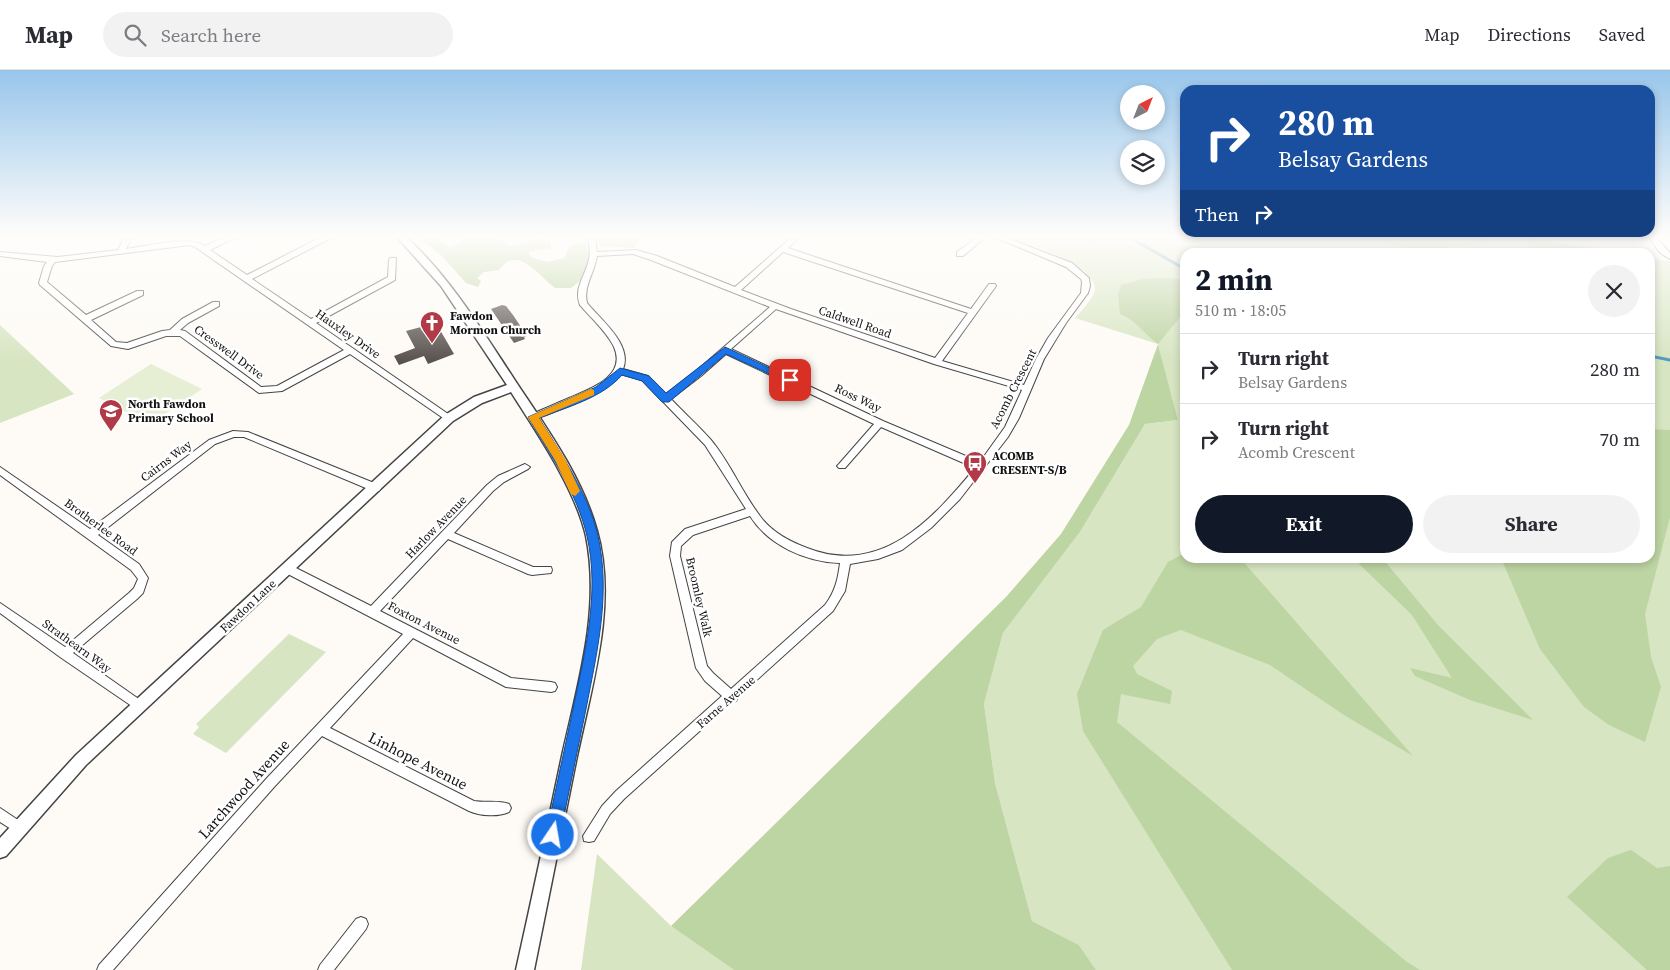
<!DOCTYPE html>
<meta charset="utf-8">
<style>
:root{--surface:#fff;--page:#f2f2f3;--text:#2b2b33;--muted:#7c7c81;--line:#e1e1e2;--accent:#111827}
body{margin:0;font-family:"Source Serif 4",serif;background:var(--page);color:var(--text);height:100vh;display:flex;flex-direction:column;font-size:19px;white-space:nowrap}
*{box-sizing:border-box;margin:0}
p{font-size:16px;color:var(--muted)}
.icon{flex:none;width:28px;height:28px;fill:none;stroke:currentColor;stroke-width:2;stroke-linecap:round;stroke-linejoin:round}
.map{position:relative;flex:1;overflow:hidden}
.drawer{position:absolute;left:1180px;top:178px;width:475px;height:315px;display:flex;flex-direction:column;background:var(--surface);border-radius:15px;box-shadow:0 2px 8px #0003}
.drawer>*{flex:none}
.banner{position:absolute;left:1180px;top:15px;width:475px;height:152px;border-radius:15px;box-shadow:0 2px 8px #0003;background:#1a4fa0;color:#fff;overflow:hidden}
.needle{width:32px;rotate:42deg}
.controls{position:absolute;left:1120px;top:15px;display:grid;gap:10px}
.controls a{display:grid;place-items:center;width:45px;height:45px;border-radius:50%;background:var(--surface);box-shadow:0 2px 8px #0003;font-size:25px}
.pin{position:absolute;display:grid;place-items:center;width:42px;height:42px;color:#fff;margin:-21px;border-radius:10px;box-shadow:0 2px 8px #0006}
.me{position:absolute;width:55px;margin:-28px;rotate:12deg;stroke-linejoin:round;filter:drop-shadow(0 0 4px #0008)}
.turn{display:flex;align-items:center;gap:18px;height:105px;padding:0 15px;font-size:22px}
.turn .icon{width:65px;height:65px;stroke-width:2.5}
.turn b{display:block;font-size:35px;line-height:42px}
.then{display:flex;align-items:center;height:48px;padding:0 15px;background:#0003;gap:10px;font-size:19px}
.round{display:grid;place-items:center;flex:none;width:52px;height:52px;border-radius:26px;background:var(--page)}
.headline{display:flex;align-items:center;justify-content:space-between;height:85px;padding:0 15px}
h1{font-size:30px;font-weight:700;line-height:38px;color:var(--accent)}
.action{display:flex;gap:10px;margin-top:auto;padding:10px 15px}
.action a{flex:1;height:58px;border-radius:30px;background:var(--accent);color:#fff;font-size:20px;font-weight:700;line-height:58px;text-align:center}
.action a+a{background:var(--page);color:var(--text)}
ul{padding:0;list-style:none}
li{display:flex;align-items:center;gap:15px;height:70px;padding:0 15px;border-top:1px solid var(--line)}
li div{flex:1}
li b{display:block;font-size:19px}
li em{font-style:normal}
header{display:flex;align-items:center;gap:30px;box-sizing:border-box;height:70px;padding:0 25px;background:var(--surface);border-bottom:1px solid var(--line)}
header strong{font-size:24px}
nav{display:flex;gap:28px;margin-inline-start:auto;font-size:18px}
.search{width:350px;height:45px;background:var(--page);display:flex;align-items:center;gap:12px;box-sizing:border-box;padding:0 18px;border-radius:28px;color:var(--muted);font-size:19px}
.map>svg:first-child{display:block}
</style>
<header>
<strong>Map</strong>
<div class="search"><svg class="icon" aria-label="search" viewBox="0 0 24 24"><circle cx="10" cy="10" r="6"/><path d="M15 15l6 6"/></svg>Search here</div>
<nav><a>Map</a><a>Directions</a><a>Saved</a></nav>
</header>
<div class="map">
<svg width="1670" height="900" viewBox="0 0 1670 900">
<rect width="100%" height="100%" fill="#fefbf6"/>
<g fill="#d7e5c2">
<path d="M1005,166H1531L1623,182H1185V488H1650V188L1670,191V900H1096L1079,875L1032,851L995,713L984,634L1003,563L1080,462L1145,354L1178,350L1158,274L1075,248C1081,241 1090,232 1094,223C1105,197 1022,172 1005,166Z"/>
<path d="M0,255L74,324L0,353Z"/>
<path d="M289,564L326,582L226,683L193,664L199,657L196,654Z"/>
<path d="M597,784L671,856L734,900H581Z"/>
</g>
<g fill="#bdd4a3">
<path d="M417,166H433L449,177L458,174L469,166H498L499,170L510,176L539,169L551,171V178L528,182L531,187L547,192L565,188C568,175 573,173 586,171L589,191L581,210L571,218H555C538,205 518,174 499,200L484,202L477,208L481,211L478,217L466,213L442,186Z"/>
<path d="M596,166H642L634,178L600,176Z"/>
<path d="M1029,166H1098L1097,174L1045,170Z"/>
<path d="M1342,166H1484L1492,169L1491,173L1420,180Z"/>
<path d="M1526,168L1608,181L1613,182H1539L1523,172Z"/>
<path d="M1168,208L1185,210V241L1158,274L1178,350L1145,354L1080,462L1003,563L984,634L995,713L1032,851L1079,875L1096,900H734L671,856L1006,527L1061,464L1129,355L1158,274C1144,264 1136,250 1120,244L1118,225L1121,215L1143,209Z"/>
<path d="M1650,359L1670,360V447L1645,544L1651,587L1661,617L1645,672L1609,655L1584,637L1540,579L1501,488H1650Z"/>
<path d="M1185,483V488H1240L1413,686L1344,645L1270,595L1181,560L1157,569L1133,596L1137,604L1172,621L1170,634L1121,624L1117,652L1407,892L1420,900H1232L1083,661L1077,624L1103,560L1141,537L1168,492Z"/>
<path d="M1353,488H1382L1438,555L1533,650L1470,630L1415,606L1410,598L1452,608L1412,545Z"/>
<path d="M1631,780L1657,798L1670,796V900H1647L1567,827L1608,788Z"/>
</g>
<path fill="#e6eed3" d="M151,294L202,319L150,354L99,328Z"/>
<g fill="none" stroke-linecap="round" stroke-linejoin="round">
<g stroke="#509abe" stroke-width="3">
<path d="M1127,166L1185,199"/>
<path d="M1650,286L1670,290"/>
</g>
</g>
<g fill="#58514e">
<path d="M502,235L506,236L513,245L527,266L524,267L525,269L514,273L491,239Z"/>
<path d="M436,253L454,284L428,294L424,286L399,295L394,286L415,278L406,261Z"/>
</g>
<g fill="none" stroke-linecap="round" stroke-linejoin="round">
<g stroke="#444" stroke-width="2">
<g id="minor">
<path d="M125,166H132L126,179C147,176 188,165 205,176L226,166H234V168L210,180L247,205L323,166H331V168L252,209L311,249L388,207L389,190L390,188H396L395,210L316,253L454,348L452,350H446L350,284L282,321L259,323L180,266H166L128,279L111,276L40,215L39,213L44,196L47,192L0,186V182L58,187L118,180ZM190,175L195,177L344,280L277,316L261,317L185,261L180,260L188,253L219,236V232H213L182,249L170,260L162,261L127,273L116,272L91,250L143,225V221H137L86,245L47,212L52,196L55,192Z"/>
<path d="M588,166H595L597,182L636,180L657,186L735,217L793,166H801L788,178L971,239L989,214H995L996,216L942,291L1024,315L1036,289L1048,268L1081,223L1082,212L1081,209L1066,197L992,166H1002L1072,193L1089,208L1090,216L1088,223L1066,253L1044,289L1019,348L1008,367L960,429L931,458L902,480L878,489L850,494L845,521L833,541L738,627L736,631L732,632L624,729L610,744L594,771L589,772L584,771L583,766L602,736L616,721L722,626L705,611L696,598L670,486L672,472L685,459L746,439L705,375L642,310L620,304C606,325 560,339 536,349H530L528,347L530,345C543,339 556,334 569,328C590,319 627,307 614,277C607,262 591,248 580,235C573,218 586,205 589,189C591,181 588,173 588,166ZM783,182L968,243L935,288L791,239L741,220ZM633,184L651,190L770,237L695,302L666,324L648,306L623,299C633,275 601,250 587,233C583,216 595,202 597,186ZM776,239L934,294L1022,320L1005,357L980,392L883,351L731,279ZM726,284L874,354L839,394L837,396L839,398H845L881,357L975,398C933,449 881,507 807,478C791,472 774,463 763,450C743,425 731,394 711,370C699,356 684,343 671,329L701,306ZM750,446C768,475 806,492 840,493C838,509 835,522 825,535L731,619L713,603L707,596L680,486L681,476L693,465Z"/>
<path d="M979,166H987L963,186H957V182Z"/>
<path d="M1648,166H1655L1670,183V189L1660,183Z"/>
<path d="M233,361L248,362L379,415L381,418L379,421H373L244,367H234L215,374L98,465L139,494L148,508L143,523L137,529L73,583L143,632L145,636L143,640L139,641L60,587L0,543V533L65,577L129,523L134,518L138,509L131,500L0,405V397L90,459L209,370Z"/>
<path d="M525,394L530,397L528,399L504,412L493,421L454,463L533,497H551L552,500L551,503L532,505L528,504L448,469L380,541L511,608L551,612L555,613L557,617L555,621L551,622L506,617L413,568L330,658L474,731C486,733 499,730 509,734L511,738L509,742C498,747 480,746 469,741L322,666L275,716L113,900H97L99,895L267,708L403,564L284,502L283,499L284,496H292L371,536L487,415L498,406Z"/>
<path d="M0,738L24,754L25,758L24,762L19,764L0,752Z"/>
<path d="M361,847L366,849L368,854L366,859L334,900H318L320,895L356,849Z"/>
</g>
</g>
<g stroke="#444" stroke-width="3">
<path id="tertiary" d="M396,166H405C450,207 481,259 514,309C545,356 582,406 597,461C618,535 591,618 576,691C562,761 548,830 534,900H516C532,829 547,757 562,686C578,614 601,539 586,466C575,418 537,363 511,322L482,333L453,351L86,695L6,786L0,788V768L76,685L445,345L474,327L507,315L441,216Z"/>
</g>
<use href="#minor" fill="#fff" fill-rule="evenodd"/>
<use href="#tertiary" fill="#fff" fill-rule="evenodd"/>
</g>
<linearGradient id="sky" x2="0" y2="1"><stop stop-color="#98c6eb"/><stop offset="0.57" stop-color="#fffdfb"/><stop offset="1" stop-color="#fffdfb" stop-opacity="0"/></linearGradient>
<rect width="1670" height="292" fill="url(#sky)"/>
<path fill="#1a73e8" stroke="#114b97" d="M725,277L795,310L794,312H787L726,284L669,332H662L642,311L622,305C602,328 567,337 539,348C561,383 589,426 598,466C611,524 597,582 586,639C577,681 569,723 560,765L558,770L553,772L548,770L546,765C555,723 564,681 573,639C585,582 600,523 587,466C577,423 550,384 528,347L596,317L620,298L649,306L666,323Z"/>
<path fill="#f59e0b" d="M591,319L594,320V325L539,348L565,389L580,421L575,426L571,424L555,390L528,347Z"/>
<defs>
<g id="church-pin" transform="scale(1.25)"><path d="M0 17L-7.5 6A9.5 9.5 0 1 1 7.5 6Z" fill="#b13948" stroke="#fff"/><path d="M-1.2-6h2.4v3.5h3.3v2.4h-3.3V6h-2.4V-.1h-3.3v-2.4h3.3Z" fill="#fff"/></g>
<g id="school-pin" transform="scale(1.25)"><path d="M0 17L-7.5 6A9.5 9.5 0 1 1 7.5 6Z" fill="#b13948" stroke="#fff"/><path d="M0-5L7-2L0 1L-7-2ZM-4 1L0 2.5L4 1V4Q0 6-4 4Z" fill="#fff"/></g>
<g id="bus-pin" transform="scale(1.25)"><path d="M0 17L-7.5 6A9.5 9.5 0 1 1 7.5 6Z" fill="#b13948" stroke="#fff"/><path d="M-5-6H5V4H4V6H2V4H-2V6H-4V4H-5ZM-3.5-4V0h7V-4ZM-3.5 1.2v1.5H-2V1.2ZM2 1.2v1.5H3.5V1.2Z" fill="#fff"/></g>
</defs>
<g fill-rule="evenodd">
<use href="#church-pin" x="432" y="253"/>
<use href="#school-pin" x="111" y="341"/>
<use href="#bus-pin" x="975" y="393"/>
</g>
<g text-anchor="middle" stroke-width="5" stroke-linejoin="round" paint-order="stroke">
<g font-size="12" font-weight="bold" fill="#111" stroke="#fff" text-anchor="start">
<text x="450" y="250">Fawdon<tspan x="450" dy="14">Mormon Church</tspan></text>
<text x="128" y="338">North Fawdon<tspan x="128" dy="14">Primary School</tspan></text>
<text x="992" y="390">ACOMB<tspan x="992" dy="14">CRESENT-S/B</tspan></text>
</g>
<g font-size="12" fill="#111" stroke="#fff">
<text transform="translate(855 252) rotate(19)" y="4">Caldwell Road</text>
<text transform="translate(348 264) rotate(35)" y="4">Hauxley Drive</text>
<text transform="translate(229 282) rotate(36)" y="4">Cresswell Drive</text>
<text transform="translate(1013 319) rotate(-63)" y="4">Acomb Crescent</text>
<text transform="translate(858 328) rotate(26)" y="4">Ross Way</text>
<text transform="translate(166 391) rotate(-37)" y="4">Cairns Way</text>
<text transform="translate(101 457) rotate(36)" y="4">Brotherlee Road</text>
<text transform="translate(436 457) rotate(-46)" y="4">Harlow Avenue</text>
<text transform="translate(699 527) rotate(77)" y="4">Broomley Walk</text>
<text transform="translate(248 536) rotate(-43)" y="4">Fawdon Lane</text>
<text transform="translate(424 553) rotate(27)" y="4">Foxton Avenue</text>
<text transform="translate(77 576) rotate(36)" y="4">Strathearn Way</text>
<text transform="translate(726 632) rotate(-41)" y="4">Farne Avenue</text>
</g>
<g font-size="15" fill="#111" stroke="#fff">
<text transform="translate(418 691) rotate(27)" y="5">Linhope Avenue</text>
<text transform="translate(244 719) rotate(-48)" y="5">Larchwood Avenue</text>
</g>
</g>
</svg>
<div class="controls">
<a><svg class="needle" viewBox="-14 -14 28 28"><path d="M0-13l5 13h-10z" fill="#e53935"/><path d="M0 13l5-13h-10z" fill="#7c7c81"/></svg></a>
<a><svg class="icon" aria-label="layers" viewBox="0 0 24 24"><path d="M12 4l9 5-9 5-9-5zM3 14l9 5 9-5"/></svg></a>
</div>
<div class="pin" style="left:790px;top:310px;background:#d93025"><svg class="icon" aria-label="arrive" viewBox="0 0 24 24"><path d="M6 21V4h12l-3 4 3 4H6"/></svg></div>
<svg class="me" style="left:553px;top:765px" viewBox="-20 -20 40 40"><circle r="17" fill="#1a73e8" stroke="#fff" stroke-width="3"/><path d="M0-11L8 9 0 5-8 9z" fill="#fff"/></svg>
<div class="banner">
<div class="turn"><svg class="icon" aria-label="right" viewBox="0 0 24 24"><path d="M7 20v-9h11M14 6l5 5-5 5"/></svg><div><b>280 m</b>Belsay Gardens</div></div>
<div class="then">Then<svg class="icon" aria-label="right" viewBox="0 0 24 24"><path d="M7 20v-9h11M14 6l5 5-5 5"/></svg></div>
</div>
<section class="drawer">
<div class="headline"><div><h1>2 min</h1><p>510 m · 18:05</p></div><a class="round"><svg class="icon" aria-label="close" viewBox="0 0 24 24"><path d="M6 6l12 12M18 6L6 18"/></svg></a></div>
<ul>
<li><svg class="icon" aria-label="right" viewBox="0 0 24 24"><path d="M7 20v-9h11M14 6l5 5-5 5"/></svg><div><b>Turn right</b><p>Belsay Gardens</p></div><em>280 m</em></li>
<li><svg class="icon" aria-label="right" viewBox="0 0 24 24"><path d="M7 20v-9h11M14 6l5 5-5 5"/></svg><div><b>Turn right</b><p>Acomb Crescent</p></div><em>70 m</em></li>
</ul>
<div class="action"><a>Exit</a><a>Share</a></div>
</section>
</div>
